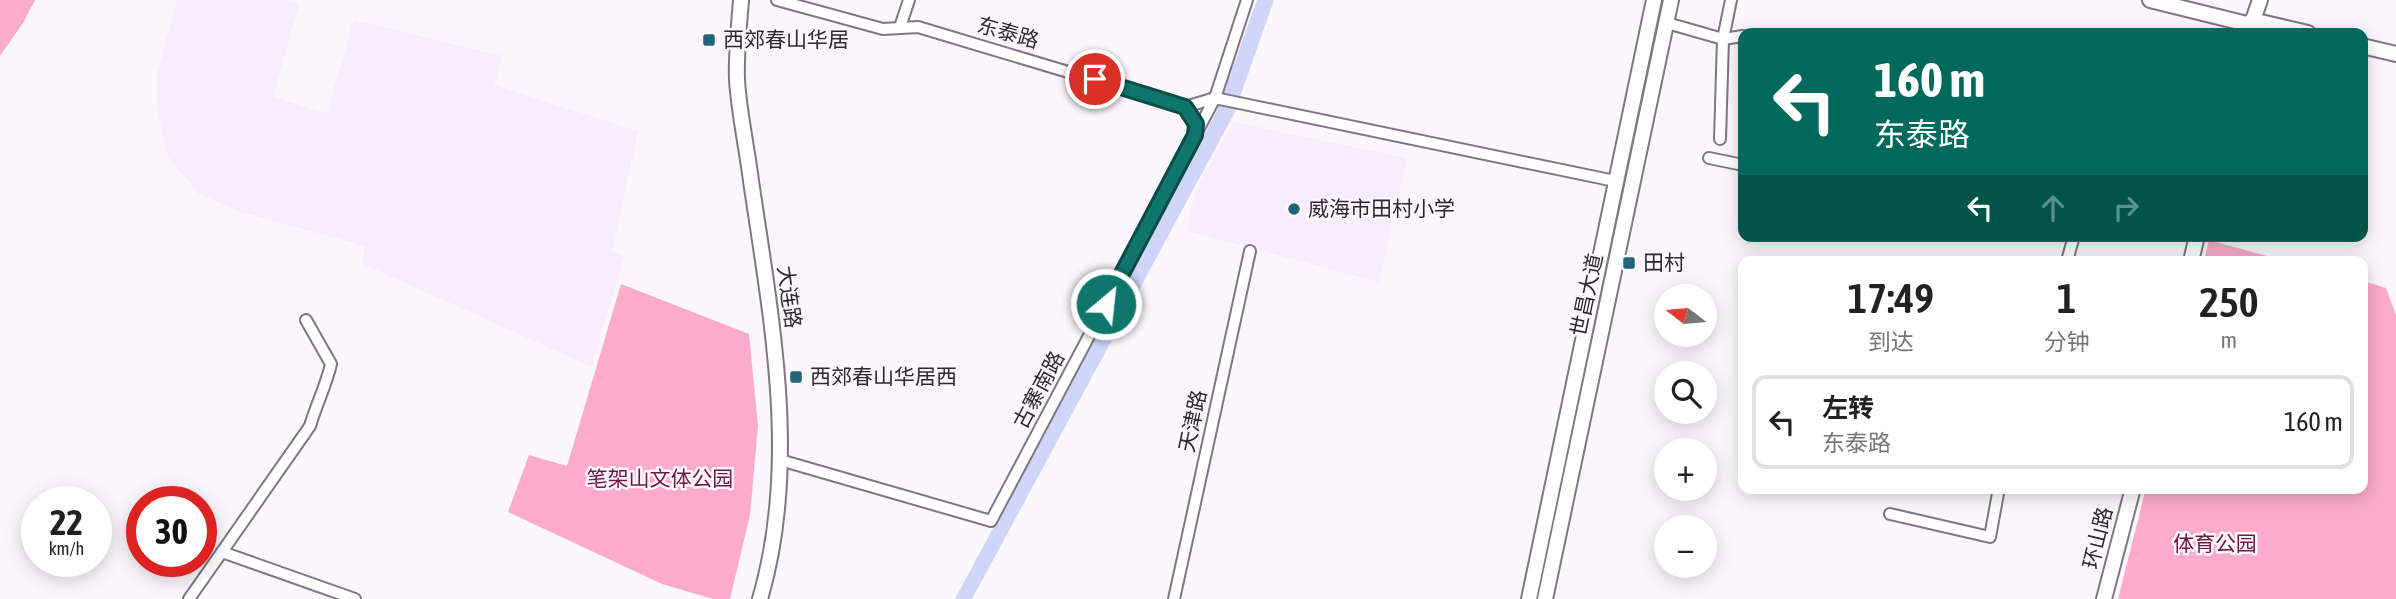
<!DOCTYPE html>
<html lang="zh">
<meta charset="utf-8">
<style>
:root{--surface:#fff;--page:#f2f2f2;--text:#222;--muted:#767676;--line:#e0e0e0}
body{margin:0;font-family:"Asap Condensed","Noto Sans SC",sans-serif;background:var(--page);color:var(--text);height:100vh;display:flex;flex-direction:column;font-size:26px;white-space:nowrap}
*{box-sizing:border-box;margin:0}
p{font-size:23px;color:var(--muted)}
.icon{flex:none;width:38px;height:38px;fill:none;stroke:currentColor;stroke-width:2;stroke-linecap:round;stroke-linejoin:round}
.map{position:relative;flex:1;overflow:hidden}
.drawer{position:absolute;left:1738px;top:256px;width:630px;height:238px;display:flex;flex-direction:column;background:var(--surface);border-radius:14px;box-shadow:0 4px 18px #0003}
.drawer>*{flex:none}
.banner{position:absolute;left:1738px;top:28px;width:630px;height:214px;border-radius:14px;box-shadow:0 4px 18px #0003;background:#00695c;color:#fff;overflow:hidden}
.needle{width:46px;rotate:286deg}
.controls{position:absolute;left:1654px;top:284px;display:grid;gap:14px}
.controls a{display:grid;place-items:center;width:63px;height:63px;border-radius:50%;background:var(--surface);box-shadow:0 4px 18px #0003;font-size:35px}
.speed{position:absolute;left:21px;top:486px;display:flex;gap:14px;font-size:35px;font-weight:700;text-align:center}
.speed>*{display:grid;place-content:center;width:91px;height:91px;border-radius:50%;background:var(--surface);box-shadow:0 4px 18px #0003;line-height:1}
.speed small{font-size:18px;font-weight:400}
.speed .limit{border:10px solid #d22;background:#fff;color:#111}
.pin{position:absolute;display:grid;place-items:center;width:60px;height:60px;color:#fff;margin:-30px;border:4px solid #fff;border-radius:50%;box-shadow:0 2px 7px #0007}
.me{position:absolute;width:77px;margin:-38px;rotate:28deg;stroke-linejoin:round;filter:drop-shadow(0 0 5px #0008)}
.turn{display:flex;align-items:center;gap:24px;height:147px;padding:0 21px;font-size:32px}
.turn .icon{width:91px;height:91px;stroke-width:2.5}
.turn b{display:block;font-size:49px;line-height:60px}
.lanes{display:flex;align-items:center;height:66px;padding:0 21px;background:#0003;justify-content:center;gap:35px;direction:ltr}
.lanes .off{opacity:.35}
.eta{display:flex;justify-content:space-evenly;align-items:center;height:119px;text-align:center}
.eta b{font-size:42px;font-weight:600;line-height:49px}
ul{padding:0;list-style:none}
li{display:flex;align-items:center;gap:21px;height:94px;margin:0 14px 10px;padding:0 7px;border:4px solid var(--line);border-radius:14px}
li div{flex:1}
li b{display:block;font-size:26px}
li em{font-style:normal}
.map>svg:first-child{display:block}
</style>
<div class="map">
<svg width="2396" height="599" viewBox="0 0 2396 599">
<rect width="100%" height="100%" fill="#fbf7fd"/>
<g fill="#faecff">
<path d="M177,0H283L299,4L273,97L327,113L354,20L502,56L494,85L638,131L612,252L624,256L592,367L363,264L365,246L241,212L199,194L168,157L157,107V75Z"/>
<path d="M1233,122L1407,158L1379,282L1187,231L1197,188Z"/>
</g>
<g fill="#fcabcb">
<path d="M0,0H35L23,23L0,56Z"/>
<path d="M2209,240L2285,261H2204Z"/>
<path d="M2363,281L2386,288L2396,315V599H2118L2146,488H2362Z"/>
<path d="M621,284L749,334L758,426L750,515L730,599H713L662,584L508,512L529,455L567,466Z"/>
</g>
<path fill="#d0d5fa" d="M1257,0H1274L1234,114L972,599H955L1217,111Z"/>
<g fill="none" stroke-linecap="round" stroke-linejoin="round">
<g stroke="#807684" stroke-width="14">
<g id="minor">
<path d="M777,0L883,29L918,27L1185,107"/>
<path d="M1667,23L1723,39L1743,36"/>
<path d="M900,27L909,0"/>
<path d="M1185,107L1215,98L1615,181"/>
<path d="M1720,139L1723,39L1731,0"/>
<path d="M1709,158L1743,165"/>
<path d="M2067,261L2074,236"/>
<path d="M780,460L991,521L1215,98L1247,0"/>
<path d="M1890,514L1990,537L1999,488"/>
<path d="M222,552L355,599"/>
<path d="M189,599L310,426C316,405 326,386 331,364L306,320"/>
<path d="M1174,599L1250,251"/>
</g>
</g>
<g stroke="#807684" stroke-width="18">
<g id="major">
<path d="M741,0C739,26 736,54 737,80C739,113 747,148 751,181C771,317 800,463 760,599"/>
<path d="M2150,0L2251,25"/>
<path d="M2252,20L2308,33"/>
<path d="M2250,29L2260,0"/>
<path d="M2362,46L2396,54"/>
<path d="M2191,261L2197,236"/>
<path d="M1529,599L1654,0"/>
<path d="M1545,599L1671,0"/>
<path d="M2104,599L2133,488"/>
</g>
</g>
<use href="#minor" stroke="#fff" stroke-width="10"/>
<use href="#major" stroke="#fff" stroke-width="14"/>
</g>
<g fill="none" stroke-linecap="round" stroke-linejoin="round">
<g stroke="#0a4d48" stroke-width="18">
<path id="route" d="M1095,79L1185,107L1196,124L1195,135L1106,304"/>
</g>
<use href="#route" stroke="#0f766e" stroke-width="12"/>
</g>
<g fill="#236478" stroke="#fbf7fd" stroke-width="2.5">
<rect x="702" y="33" width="14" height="14" rx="3.5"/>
<circle cx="1294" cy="209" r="7"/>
<rect x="1622" y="256" width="14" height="14" rx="3.5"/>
<rect x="789" y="370" width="14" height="14" rx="3.5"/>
</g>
<g text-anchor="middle" stroke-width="5" stroke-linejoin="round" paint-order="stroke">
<g font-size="21" fill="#2e292f" stroke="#fbf7fd">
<text transform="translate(1008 33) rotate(16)" y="7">东泰路</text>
<text transform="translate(1587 295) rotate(-78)" y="7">世昌大道</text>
<text transform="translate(789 297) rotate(82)" y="7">大连路</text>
<text transform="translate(1039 390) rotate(-62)" y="7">古寨南路</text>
<text transform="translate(1193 421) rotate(-78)" y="7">天津路</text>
<text transform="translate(2098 538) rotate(-76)" y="7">环山路</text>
</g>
<g font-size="21" fill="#2e292f" stroke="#fbf7fd" text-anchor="start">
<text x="723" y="47">西郊春山华居</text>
<text x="1308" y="216">威海市田村小学</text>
<text x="1643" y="270">田村</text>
<text x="810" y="384">西郊春山华居西</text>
</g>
<g font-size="21" fill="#6e1744" stroke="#fbf7fd">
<text x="660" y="486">笔架山文体公园</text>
<text x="2215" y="551">体育公园</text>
</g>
</g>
</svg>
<div class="controls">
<a><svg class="needle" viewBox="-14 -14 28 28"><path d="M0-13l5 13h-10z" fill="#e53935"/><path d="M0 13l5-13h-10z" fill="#767676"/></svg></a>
<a><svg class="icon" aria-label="search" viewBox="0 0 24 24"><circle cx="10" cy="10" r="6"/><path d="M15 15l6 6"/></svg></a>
<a>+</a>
<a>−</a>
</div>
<div class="speed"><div>22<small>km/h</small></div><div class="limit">30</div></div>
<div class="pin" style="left:1095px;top:79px;background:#d93025"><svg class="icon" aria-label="arrive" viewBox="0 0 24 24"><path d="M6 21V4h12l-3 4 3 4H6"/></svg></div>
<svg class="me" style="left:1106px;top:304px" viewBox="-20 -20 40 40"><circle r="17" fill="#0f766e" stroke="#fff" stroke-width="3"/><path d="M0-11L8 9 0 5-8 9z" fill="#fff"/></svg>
<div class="banner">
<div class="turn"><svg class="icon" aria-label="left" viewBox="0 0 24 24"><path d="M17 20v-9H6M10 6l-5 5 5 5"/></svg><div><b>160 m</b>东泰路</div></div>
<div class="lanes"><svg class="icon" aria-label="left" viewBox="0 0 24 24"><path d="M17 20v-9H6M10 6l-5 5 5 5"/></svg><svg class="icon off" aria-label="ahead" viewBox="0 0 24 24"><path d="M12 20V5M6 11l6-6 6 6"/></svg><svg class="icon off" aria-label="right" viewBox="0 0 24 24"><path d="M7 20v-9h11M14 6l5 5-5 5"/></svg></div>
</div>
<section class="drawer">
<div class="eta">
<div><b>17:49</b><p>到达</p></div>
<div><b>1</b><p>分钟</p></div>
<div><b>250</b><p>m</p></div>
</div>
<ul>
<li><svg class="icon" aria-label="left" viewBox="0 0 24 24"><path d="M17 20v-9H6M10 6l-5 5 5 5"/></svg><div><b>左转</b><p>东泰路</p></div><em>160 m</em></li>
</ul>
</section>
</div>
